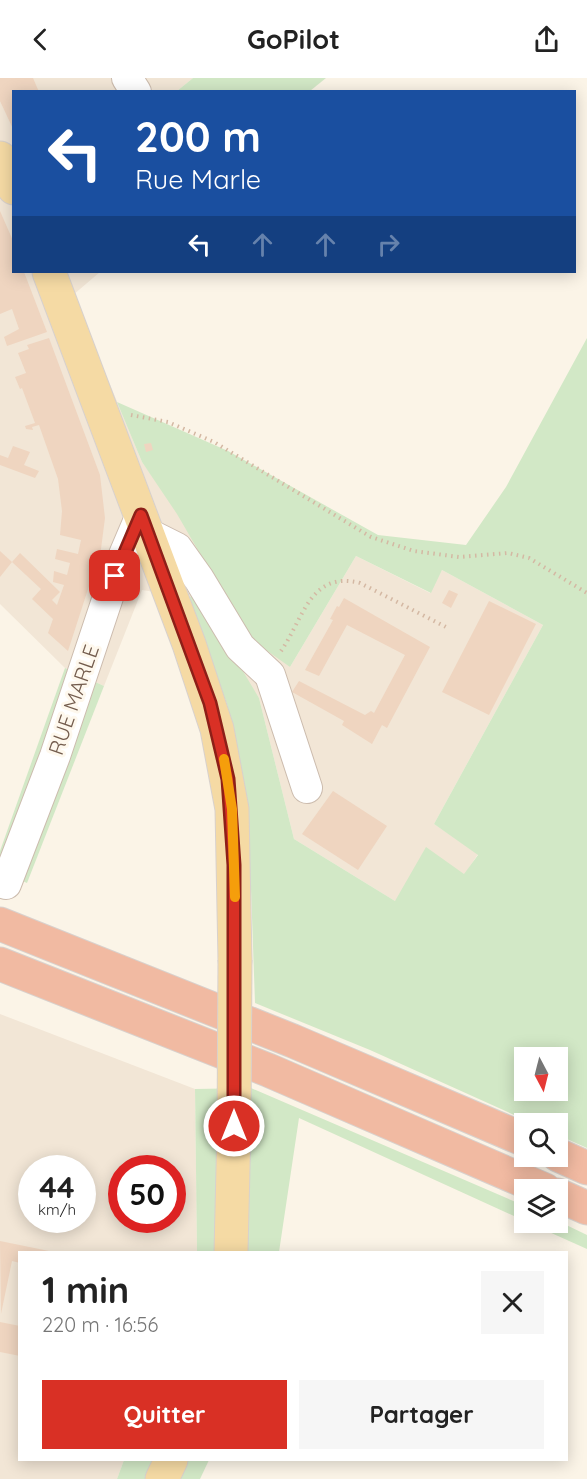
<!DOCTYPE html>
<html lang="fr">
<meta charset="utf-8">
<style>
:root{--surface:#fff;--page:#f6f6f6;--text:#222;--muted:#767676;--accent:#d93025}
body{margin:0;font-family:Quicksand,sans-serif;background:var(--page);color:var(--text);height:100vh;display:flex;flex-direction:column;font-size:22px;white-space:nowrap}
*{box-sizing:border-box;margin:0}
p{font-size:20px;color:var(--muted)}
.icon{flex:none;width:33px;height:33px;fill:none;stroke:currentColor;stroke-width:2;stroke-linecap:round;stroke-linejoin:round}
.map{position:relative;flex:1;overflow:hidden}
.sheet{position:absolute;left:18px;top:1173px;width:550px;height:210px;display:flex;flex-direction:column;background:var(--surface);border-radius:0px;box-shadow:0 3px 15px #0003}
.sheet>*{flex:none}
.hud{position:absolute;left:12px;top:12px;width:564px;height:183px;border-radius:0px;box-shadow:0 3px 15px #0003;background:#1a4fa0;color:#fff;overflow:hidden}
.needle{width:39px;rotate:173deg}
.fabs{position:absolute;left:514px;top:969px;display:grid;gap:12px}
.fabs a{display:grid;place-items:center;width:54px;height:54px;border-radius:0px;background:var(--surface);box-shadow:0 3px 15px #0003;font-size:30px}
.speed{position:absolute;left:18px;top:1077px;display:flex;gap:12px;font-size:30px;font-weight:700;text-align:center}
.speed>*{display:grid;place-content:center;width:78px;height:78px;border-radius:50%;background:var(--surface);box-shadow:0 3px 15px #0003;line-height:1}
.speed small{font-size:15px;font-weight:400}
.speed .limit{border:9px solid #d22;background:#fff;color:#111}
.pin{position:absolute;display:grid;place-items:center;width:51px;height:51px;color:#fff;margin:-26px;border-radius:12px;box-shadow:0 3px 9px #0006}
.me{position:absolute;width:66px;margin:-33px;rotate:0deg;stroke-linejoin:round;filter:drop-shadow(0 0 4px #0008)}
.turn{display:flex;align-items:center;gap:21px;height:126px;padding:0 24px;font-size:27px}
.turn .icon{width:78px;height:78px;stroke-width:2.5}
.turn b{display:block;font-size:42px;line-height:51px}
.lanes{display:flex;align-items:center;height:57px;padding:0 24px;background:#0003;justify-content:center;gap:30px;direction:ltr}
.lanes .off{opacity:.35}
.round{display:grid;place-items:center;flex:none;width:63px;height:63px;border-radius:0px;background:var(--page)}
.overview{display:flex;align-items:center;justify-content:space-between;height:102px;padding:0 24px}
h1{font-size:36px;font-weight:800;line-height:45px}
.action{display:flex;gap:12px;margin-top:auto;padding:12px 24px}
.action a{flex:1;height:69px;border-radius:0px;background:var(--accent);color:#fff;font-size:24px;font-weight:800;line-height:69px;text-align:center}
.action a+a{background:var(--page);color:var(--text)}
header{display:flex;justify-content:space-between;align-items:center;height:78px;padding:0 24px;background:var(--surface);font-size:27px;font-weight:800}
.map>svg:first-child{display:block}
</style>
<header><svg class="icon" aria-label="back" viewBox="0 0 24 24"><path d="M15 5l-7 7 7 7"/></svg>GoPilot<svg class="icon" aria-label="share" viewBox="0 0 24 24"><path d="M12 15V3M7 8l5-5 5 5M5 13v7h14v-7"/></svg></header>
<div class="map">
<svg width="587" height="1401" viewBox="0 0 587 1401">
<rect width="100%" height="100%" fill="#fbf4e7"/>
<g fill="#f2e6d6" fill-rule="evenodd">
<path d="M0,0H193L177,13L14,14V194H100L73,217L142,384L290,589L356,478L430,515L442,492L543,547L434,746L478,776L465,796L395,823L294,761L259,620L187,519L142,512L104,608L65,590L0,526Z"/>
<path d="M0,936L195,1011L197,1174H20V1382H124L117,1401H0ZM32,1090H82V1142H32ZM122,1090H172V1142H122Z"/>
</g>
<g fill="#d2e8c6" fill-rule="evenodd">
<path d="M193,0H326L310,13H177Z"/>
<path d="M587,260V1070L558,1057V1046L532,1045L370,972L255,925L251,811L227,626L187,519L198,518L259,620L294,761L395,823L426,769L464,796L478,777L434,746L543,547L442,492L431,515L356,478L290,589L249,560L177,436L142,384L117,324L228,373L378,457L466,467L506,409ZM525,980H558V1012H525Z"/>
<path d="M65,590L104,608L27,805L0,793V773Z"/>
<path d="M251,1010L525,1128V1143L299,1040L279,1174H197L195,1011Z"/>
<path d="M558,1143L587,1157V1171L529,1145Z"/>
<path d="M124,1382H209L200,1401H117Z"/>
</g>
<g fill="#efd5c0">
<path d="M0,0H33L39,14H14V53L0,23Z"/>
<path d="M0,133L14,165V194H24L47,254L7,268L4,259L19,251L12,231L0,236Z"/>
<path d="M49,260L100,397L105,440L101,471L68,573L48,555L53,541L32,521L41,511L12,484L20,475L60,514L52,522L57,527L64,507L53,504L54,493L67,497L70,485L55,481L57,471L78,476L81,462L60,457L62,433L58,401L39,347L32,349L33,352L26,351L25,348L35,345L22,310L20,311L15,299L26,295L18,275L29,271L27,267Z"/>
<path d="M151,365L153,372L146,374L144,366Z"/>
<path d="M13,368L30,374L24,387L39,393L35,400L0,387V377L8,380Z"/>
<path d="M0,473L12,484L0,499Z"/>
<path d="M449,512L458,516L451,530L442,525Z"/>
<path d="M344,520L430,569L387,650L382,647L372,666L342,647L344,643L292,614L299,603L365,637L371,633L374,635L405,577L347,547L319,598L305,592L333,542L330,541L337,528L339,529Z"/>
<path d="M489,523L536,546L489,637L442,614Z"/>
<path d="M333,713L387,748L358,792L302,756Z"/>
<path d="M0,1163L49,1173L20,1174V1185L12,1183L1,1236Z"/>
<path d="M0,1244L20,1248V1278L0,1274Z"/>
</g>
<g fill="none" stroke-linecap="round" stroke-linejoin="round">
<g stroke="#ccbcae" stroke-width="32">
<g id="minor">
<path d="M127,0L136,14"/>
<path d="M147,455L177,470L199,501L240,569L270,597L307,710"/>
<path d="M6,806L55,678L115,498L141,437"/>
</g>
</g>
<g stroke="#d8d1cd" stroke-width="35">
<g id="major">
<path d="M0,80L14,110"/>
<path d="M49,194L189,566L217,651L232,731L235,882"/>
<path d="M231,1174L234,1048"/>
<path d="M162,1401L171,1382"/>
</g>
</g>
<g stroke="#d8d1cd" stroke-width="35">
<g id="highway">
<path d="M0,846L293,963L525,1062"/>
<path d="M0,886L268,992L545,1112"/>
<path d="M558,1077L587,1090"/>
<path d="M558,1117L587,1130"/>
</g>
</g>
<g stroke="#d4b8a3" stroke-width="4" stroke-dasharray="1.5 4.5" stroke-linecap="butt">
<path d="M131,337L168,344L214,364L371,459L414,473L459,479L508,475L529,480L587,515"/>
<path d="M281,573C303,542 310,492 360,505L446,549"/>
</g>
<use href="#minor" stroke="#fff" stroke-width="30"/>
<use href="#major" stroke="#f5daa4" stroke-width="33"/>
<use href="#highway" stroke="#f1baa2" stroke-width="33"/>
<g stroke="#d8d1cd" stroke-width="35" stroke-linecap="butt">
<path id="major-bridge" d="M234,1048L235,882"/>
</g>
<use href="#major-bridge" stroke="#f5daa4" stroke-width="33"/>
</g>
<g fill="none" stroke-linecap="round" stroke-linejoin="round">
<g stroke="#8d1f18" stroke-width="15">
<path id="route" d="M115,498L141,437L210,625L228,701L234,787V1048"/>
</g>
<use href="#route" stroke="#d93025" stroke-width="10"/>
<path stroke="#f59e0b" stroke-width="10" d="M224,681L232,731L235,819"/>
</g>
<g text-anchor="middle" stroke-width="6" stroke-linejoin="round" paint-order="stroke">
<g font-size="21" fill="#735c4d" stroke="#fef8ed">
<text transform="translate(74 622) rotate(-71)" y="7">RUE MARLE</text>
</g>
</g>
</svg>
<div class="fabs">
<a><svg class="needle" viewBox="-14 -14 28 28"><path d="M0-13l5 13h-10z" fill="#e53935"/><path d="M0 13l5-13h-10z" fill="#767676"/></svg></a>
<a><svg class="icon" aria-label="search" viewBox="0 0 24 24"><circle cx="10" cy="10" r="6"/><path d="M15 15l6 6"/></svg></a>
<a><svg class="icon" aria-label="layers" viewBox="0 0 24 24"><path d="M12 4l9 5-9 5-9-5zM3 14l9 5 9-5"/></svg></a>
</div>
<div class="speed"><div>44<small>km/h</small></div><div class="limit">50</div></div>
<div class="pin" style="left:115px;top:498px;background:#d93025"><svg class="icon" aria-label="arrive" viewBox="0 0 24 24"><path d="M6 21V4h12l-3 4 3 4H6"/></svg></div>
<svg class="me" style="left:234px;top:1048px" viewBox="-20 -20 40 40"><circle r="17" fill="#d93025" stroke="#fff" stroke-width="3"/><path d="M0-11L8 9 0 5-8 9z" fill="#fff"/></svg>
<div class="hud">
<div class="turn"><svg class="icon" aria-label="left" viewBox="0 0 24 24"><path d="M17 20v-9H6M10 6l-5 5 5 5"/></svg><div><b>200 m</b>Rue Marle</div></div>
<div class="lanes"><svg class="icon" aria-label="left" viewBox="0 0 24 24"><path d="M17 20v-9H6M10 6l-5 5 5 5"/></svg><svg class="icon off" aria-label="ahead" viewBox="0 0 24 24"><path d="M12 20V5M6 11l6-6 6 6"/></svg><svg class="icon off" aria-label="ahead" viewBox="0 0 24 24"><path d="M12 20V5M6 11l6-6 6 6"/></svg><svg class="icon off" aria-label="right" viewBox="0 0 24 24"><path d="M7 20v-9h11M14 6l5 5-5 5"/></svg></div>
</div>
<section class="sheet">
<div class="overview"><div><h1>1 min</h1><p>220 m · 16:56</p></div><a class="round"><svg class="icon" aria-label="close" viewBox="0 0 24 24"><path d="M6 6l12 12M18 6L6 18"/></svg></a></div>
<div class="action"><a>Quitter</a><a>Partager</a></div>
</section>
</div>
